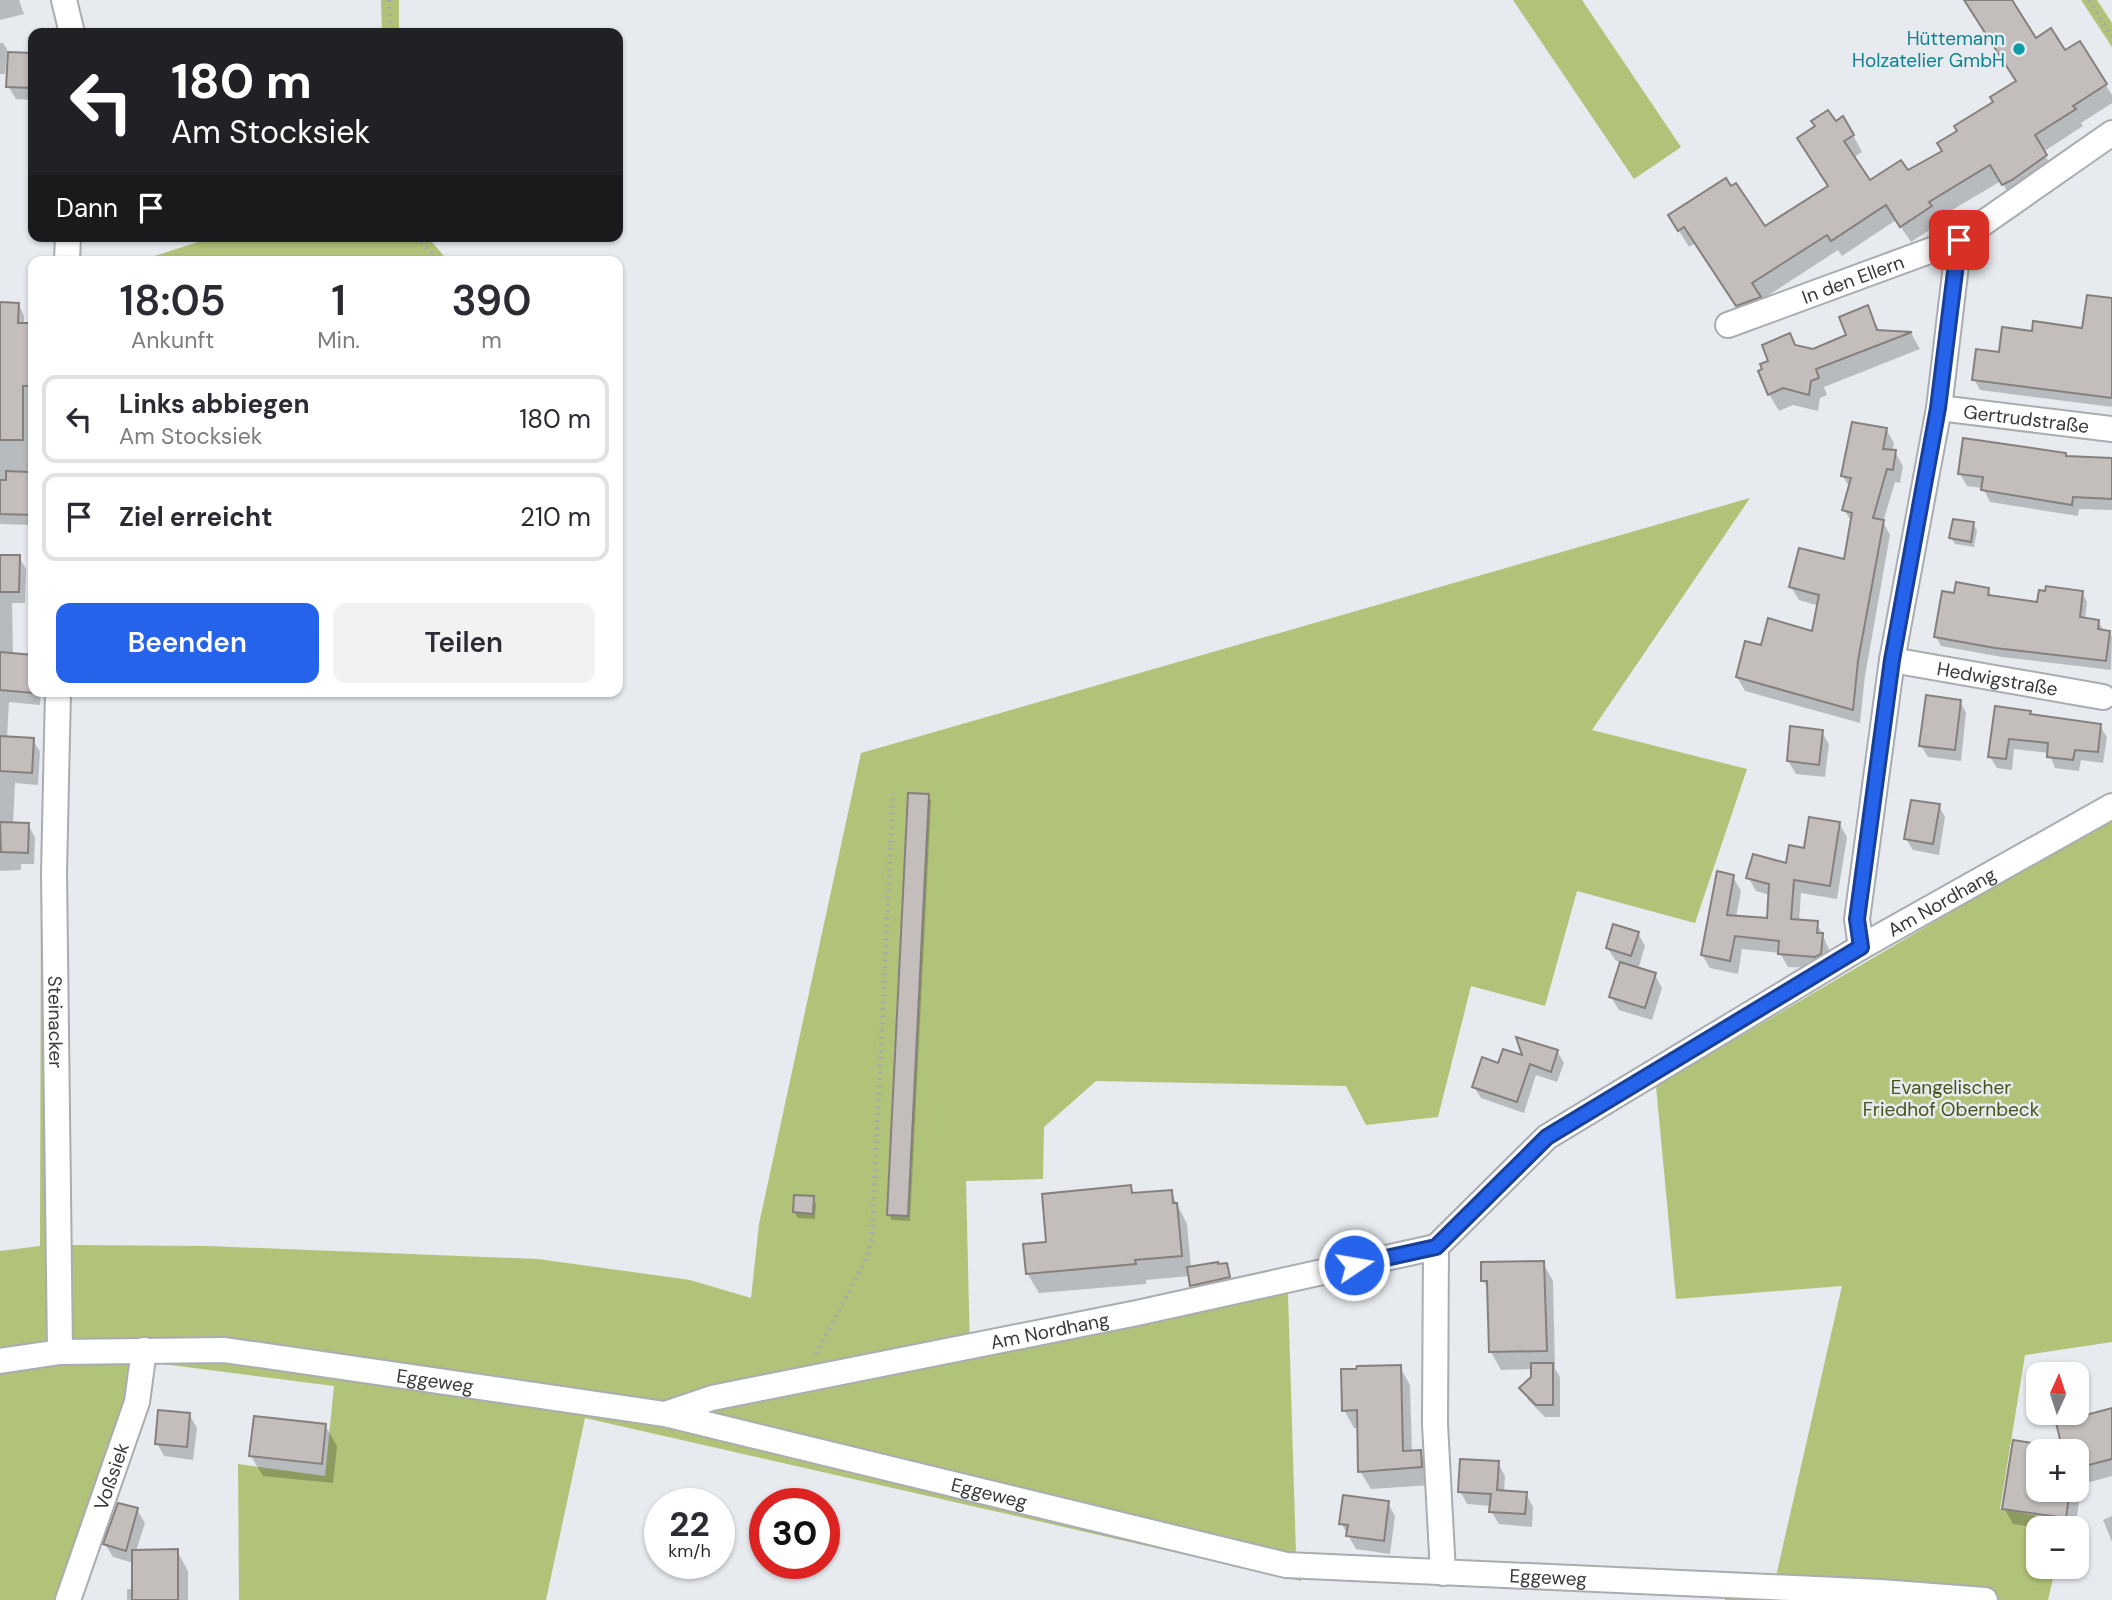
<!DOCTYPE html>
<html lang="de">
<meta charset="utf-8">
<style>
:root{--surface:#fff;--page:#f2f2f3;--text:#2b2b33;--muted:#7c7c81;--line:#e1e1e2;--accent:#2563eb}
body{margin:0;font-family:"DM Sans",sans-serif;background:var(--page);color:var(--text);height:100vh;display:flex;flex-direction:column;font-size:26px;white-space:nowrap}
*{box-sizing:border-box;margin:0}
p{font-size:23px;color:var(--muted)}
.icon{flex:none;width:38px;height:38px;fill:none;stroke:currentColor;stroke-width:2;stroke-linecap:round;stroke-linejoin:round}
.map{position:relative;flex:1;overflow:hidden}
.sheet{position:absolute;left:28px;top:256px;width:595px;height:441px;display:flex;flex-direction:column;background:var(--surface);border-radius:14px;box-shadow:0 2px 5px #0004}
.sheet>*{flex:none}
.guide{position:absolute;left:28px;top:28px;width:595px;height:214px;border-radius:14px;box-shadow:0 2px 5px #0004;background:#202124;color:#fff;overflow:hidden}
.needle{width:46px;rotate:3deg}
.tools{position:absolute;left:2026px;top:1362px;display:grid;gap:14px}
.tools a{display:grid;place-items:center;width:63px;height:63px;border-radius:14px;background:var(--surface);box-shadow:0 2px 5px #0004;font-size:35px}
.speed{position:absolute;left:644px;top:1488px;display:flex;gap:14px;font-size:35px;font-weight:700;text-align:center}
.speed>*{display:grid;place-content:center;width:91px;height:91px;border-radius:50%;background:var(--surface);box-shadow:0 2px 5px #0004;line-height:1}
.speed small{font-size:18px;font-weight:400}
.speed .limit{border:10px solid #d22;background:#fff;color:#111}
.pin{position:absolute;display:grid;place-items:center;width:60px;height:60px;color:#fff;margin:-30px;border-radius:14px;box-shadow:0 4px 10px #0006}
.me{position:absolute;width:77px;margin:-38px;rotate:78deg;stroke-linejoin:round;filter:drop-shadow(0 0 5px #0008)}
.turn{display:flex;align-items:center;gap:24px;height:147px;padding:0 28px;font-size:32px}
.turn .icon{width:91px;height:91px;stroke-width:2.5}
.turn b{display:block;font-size:49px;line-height:60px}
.then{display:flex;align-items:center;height:66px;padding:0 28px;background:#0003;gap:14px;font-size:26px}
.eta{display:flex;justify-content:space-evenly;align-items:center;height:119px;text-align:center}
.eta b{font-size:42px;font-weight:600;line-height:49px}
.cta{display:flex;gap:14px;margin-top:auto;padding:14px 28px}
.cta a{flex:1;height:80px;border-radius:14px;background:var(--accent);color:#fff;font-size:28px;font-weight:600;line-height:80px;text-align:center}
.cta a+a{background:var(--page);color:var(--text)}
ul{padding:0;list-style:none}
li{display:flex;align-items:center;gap:21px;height:88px;margin:0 14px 10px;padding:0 14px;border:4px solid var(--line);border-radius:14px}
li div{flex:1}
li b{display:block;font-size:26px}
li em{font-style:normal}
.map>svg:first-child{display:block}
</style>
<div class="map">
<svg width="2112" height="1600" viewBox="0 0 2112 1600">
<rect width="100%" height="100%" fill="#e7eaee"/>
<g fill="#b1c279">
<path d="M381,0H399V33H382Z"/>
<path d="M1513,0H1582L1681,147L1634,179Z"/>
<path d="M2081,0H2097L2112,23V47Z"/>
<path d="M217,236H427L448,261H148V258Z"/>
<path d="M1750,498L1592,730L1747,769L1695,923L1577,891L1545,1006L1471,986L1438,1117L1366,1125L1346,1086L1096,1081L1044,1127L1043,1179L966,1181L970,1352L1288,1294L1296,1554L1301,1581L585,1418L546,1600H239L238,1464L325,1476L334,1386L147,1362L76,1600H0V1251L40,1246L41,881L47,691L65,873L71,1245L207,1246L538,1259L690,1280L751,1298L759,1224L861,753Z"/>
<path d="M2112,817V1342L2025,1355L2000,1509L2065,1521L2064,1528H2039V1566H2056L2048,1600H1725V1593L1772,1594L1842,1286L1676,1299L1656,1086Z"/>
</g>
<g fill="#0003" fill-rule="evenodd">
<path d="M0,0H19L24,14L0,20Z"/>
<path d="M1965,0H2010L2036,40L2064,52L2106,85L2112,95V103L2081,123L2083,126L2043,152L2055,172L2013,201L2001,181L1937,219L1940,223L1911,242L1896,220L1842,256L1838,250L1761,300L1747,322L1695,243L1689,247L1670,216L1764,228L1830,187L1835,123L1853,135L1862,152L1853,158L1870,183L1908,172L1944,151L2018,82Z"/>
<path d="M0,43H3L7,49L5,74H0Z"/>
<path d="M10,54L33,55V100L16,99L8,86Z"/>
<path d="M0,304H18L24,315V324L33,325V396H28V473L33,482V525L0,524Z"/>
<path d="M1867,307L1880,332L1911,333L1920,349L1824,387L1827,395L1820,398L1818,411L1793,405L1779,411L1769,394L1796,347L1813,351L1849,336Z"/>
<path d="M2112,322V407L1980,390L1974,379L2000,354L2034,333L2084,330Z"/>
<path d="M1886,429L1894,443L1892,452H1895L1903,466L1900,483L1895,482L1883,522L1890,535L1865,676L1860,723L1745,691L1737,677L1762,647L1813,633L1819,606L1799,600L1791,587L1845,561L1852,523L1844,509L1850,488L1842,475Z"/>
<path d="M2112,460V510L2079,509L2078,516L1990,502L1983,488L1967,486L1960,474Z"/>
<path d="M1973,524L1977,530L1974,547L1955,544L1951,538Z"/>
<path d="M0,557H19L26,569L25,603H12L13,655L33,657V691H41L40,705L9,702L7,738L33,740L40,752L38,785L15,783L13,824L28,825L35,837L34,864H21V870L0,871Z"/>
<path d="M1988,589L1992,598L2039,604L2082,592L2087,602L2085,619L2098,621L2104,631L2109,632L2112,637L2111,670L2002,657L1941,646L1936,637L1956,595Z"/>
<path d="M1960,701L1966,713L1961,761L1928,757L1921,745Z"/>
<path d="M2029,712L2032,717L2100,726L2107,737L2103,763L2081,760L2079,771L2055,768L2049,753L2014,749L2012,770L1997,768L1990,757Z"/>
<path d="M1821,731L1829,744L1825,777L1796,774L1788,761Z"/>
<path d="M928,795L931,801L910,1221L892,1220L889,1214Z"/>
<path d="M1939,806L1945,817L1939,855L1913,850L1906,839Z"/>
<path d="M1839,823L1847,837L1837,899L1801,893L1799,922L1817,923L1829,949L1828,968L1788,967L1780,953L1742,949L1738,974L1710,968L1702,955L1733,877L1741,891L1736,917L1768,920L1770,895L1756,891L1748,877L1787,865Z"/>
<path d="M1638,933L1645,946L1638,970L1655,975L1662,988L1652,1020L1619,1010L1611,997L1621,963L1615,960L1607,947Z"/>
<path d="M1557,1051L1564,1063L1557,1082L1536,1075L1524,1113L1481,1098L1474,1087L1499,1065Z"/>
<path d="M1130,1187L1135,1195L1171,1192L1187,1224L1191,1268L1226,1265L1232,1283L1195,1291L1190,1276L1146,1280V1284L1039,1293L1027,1273L1048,1243Z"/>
<path d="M813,1198L816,1204L815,1219L798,1218L794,1212Z"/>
<path d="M1543,1263L1553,1281L1555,1369L1560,1377V1417H1545L1529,1401L1521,1388L1532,1378V1369L1501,1370L1491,1352L1489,1291L1483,1280Z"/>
<path d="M1400,1367L1410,1385L1412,1452L1420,1451L1431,1469L1432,1485L1371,1489L1360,1471L1359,1428H1354L1344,1410Z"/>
<path d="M2112,1409V1476L2090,1482L2084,1472L2075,1528H2040L2013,1524L2004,1508L2014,1442L2065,1449ZM2039,1451H2077V1489H2039Z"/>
<path d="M189,1414L197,1428L193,1460L164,1456L157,1443Z"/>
<path d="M325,1425L337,1446L333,1483L263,1476L251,1456Z"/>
<path d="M1498,1463L1505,1476L1504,1492L1526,1494L1533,1507L1532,1527L1499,1524L1491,1511V1506L1467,1504L1460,1491Z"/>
<path d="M1388,1503L1395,1516L1390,1554L1356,1549L1341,1523Z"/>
<path d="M137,1510L145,1523L136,1551H177L188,1571V1600H127V1589H134L133,1563L113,1557L105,1544Z"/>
<path d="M2112,1516V1542L2103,1520Z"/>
</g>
<g fill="#c3bebc" stroke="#85807e" stroke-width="2">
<path d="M1964,0H2012L2036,38L2051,28L2065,50L2080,41L2107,84L2073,106L2076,109L2035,135L2047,155L2012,180L2002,185L1990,165L1929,202L1932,206L1900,227L1886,205L1831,241L1827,235L1752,283L1761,297L1736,306L1684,227L1678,231L1668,215L1726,178L1731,186L1736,183L1765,226L1828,186L1797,138L1815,126L1811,121L1828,110L1836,121L1843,116L1854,135L1844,141L1870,180L1901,160L1908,170L1942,151L1937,143L1957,131L1954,126L1993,102L1990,97L2016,81Z"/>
<path d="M8,52L33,53V88L6,87Z"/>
<path d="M2087,295L2112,298V398L1972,380L1976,349L1999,352L2002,327L2032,331L2033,321L2082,328Z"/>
<path d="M0,302L19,303L18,323H33L31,386H23V440H0Z"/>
<path d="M1868,305L1877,330L1912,332L1816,369L1819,378L1811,381L1809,395L1783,388L1768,395L1758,371L1762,369L1760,364L1768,361L1762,345L1790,333L1795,345L1813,349L1846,335L1839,317Z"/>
<path d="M1852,422L1887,428L1883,449L1896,450L1893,470L1887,469L1873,518L1884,520L1858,661L1853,710L1736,677L1745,641L1761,645L1768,618L1812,631L1819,595L1789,587L1799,548L1844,559L1852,513L1842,510L1851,478L1841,476Z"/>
<path d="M1963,438L2066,453V456L2112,458V499L2073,497L2072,505L1981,490L1983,477L1958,474Z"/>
<path d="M6,471L29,472V480H33V515L0,514V480H6Z"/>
<path d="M1953,519L1974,522L1971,542L1949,538Z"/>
<path d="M0,555H20L19,592H0Z"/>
<path d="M1956,582L1989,588L1988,595L2037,602L2039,590L2045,591L2046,586L2083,591L2080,617L2099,620L2098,629L2110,631L2106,661L1995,648L1934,637L1942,591L1954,593Z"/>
<path d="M0,652L33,655V693L0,690Z"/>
<path d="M1926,695L1961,700L1955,750L1919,746Z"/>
<path d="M1995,706L2031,711L2030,714L2101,724L2098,752L2075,750L2073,760L2047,757L2048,743L2009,739L2006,759L1988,757Z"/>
<path d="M1790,726L1823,730L1819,765L1787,761Z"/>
<path d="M0,736L34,738L32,773L0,771Z"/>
<path d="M908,793L929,794L908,1216L887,1215Z"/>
<path d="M1911,800L1940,804L1933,844L1904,839Z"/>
<path d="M1809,817L1840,822L1830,886L1794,880L1791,919L1818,921L1817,933H1823L1821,954L1815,957L1778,954L1779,941L1735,936L1730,961L1701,955L1717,871L1734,875L1727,915L1767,918L1769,884L1746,878L1753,854L1786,863L1789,845L1804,848Z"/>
<path d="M0,822L29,823L28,853L1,852Z"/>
<path d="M1613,924L1639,932L1631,956L1606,948Z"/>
<path d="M1620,962L1656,973L1645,1008L1609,997Z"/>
<path d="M1516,1037L1558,1050L1551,1072L1530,1064L1517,1102L1472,1087L1482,1057L1498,1063L1503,1049L1522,1055Z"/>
<path d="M1131,1185L1132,1193L1172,1190L1173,1203H1177L1182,1256L1135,1260L1136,1264L1026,1274L1023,1244L1046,1242L1042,1194Z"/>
<path d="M794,1195L814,1196L813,1214L793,1212Z"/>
<path d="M1544,1261L1547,1351L1489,1352L1487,1281H1481V1262Z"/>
<path d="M1218,1262V1264L1227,1263L1230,1277L1190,1286L1187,1267Z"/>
<path d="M1531,1363H1553V1405H1536L1519,1388L1531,1377Z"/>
<path d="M1401,1365L1403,1451L1421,1450L1422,1467L1358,1472L1357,1410L1342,1411L1341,1369H1356L1357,1366Z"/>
<path d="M2112,1408V1459L2077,1468V1451H2063L2056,1423Z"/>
<path d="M158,1410L190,1413L187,1447L155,1444Z"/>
<path d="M254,1416L326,1424L322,1464L249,1456Z"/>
<path d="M2013,1440L2039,1444V1489H2070L2066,1518L2002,1509Z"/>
<path d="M1460,1459L1499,1461L1497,1490L1527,1492L1525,1514L1489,1512L1491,1494L1458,1492Z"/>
<path d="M1343,1495L1389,1501L1384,1541L1346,1536L1348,1525L1339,1524Z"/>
<path d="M118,1503L138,1508L126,1551L103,1544Z"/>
<path d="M178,1549V1600H132V1550Z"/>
</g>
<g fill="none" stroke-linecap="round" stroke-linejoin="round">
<g stroke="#a9acb0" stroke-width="28">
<g id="street">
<path d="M64,0L72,33"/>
<path d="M67,261L68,236"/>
<path id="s1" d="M1728,325L1959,240L2112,133"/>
<path id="s2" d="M1939,408L2112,429"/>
<path id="s3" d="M1892,660L2103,697"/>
<path id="s4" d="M58,691L54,873L60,1352"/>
<path d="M1861,947L1857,919L1892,660L1939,408L1959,240"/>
<path d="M1436,1247L1435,1424L1443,1573"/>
<path id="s5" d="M0,1361L60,1352L225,1350L665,1414L1286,1565L1880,1592L1985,1600"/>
<path id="s6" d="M665,1414L712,1398L1137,1313L1436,1247L1547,1137L1861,947L2112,806"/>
<path id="s7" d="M68,1600L137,1402L144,1350"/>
</g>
</g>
<g stroke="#a7aaad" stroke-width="4.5" stroke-dasharray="2 5" stroke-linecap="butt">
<path d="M389,0L391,33"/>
<path d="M2089,0L2112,37"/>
<path d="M417,236L438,261"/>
<path d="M816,1354L865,1261L872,1237L893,793"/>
</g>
<use href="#street" stroke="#fff" stroke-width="24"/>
</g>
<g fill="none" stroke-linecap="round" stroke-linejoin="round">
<g stroke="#184099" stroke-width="18">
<path id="route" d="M1354,1265L1436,1247L1547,1137L1861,947L1857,919L1892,660L1938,408L1959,240"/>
</g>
<use href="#route" stroke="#2563eb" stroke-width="12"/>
</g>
<circle fill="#0f9aa8" stroke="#e7eaee" stroke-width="2.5" cx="2019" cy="49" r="7"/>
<g text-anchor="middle" stroke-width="5" stroke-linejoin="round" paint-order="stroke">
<g font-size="19" fill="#0d838f" stroke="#e7eaee" text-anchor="end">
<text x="2005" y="45">Hüttemann<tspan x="2005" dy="22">Holzatelier GmbH</tspan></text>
</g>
<g font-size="19" fill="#37383a" stroke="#e7eaee">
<text dy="7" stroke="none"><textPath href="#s1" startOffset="133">In den Ellern</textPath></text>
<text dy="7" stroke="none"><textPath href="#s2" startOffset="88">Gertrudstraße</textPath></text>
<text dy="7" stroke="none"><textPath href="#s3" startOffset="107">Hedwigstraße</textPath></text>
<text dy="7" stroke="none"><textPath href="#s6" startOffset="1405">Am Nordhang</textPath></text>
<text dy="7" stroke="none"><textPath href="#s4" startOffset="331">Steinacker</textPath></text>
<text dy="7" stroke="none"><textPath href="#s6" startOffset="394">Am Nordhang</textPath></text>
<text dy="7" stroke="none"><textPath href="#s5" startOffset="438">Eggeweg</textPath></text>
<text dy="7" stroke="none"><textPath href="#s7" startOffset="131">Voßsiek</textPath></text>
<text dy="7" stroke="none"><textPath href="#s5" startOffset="1004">Eggeweg</textPath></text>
<text dy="7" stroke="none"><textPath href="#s5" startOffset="1572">Eggeweg</textPath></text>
</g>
<g font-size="19" fill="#485317" stroke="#e7eaee">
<text x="1951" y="1094">Evangelischer<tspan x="1951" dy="22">Friedhof Obernbeck</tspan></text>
</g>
</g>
</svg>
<div class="tools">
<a><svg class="needle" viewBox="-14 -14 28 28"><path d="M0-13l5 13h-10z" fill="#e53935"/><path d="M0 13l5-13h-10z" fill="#7c7c81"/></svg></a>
<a>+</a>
<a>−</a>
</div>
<div class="speed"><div>22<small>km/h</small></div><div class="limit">30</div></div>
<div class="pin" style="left:1959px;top:240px;background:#d93025"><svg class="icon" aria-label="arrive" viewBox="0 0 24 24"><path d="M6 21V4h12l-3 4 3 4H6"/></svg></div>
<svg class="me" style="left:1354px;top:1265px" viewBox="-20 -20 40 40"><circle r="17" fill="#2563eb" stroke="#fff" stroke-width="3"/><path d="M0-11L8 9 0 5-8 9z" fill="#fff"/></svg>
<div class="guide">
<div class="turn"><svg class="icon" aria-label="left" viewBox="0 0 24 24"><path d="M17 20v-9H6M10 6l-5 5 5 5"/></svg><div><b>180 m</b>Am Stocksiek</div></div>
<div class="then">Dann<svg class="icon" aria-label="arrive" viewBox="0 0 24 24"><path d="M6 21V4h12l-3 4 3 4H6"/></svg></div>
</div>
<section class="sheet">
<div class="eta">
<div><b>18:05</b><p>Ankunft</p></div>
<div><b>1</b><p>Min.</p></div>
<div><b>390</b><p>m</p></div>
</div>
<ul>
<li><svg class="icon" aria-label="left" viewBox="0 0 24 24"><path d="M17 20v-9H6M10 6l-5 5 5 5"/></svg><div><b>Links abbiegen</b><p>Am Stocksiek</p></div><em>180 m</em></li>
<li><svg class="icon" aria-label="arrive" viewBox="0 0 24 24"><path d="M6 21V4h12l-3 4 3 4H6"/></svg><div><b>Ziel erreicht</b></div><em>210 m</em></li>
</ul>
<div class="cta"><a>Beenden</a><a>Teilen</a></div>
</section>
</div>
